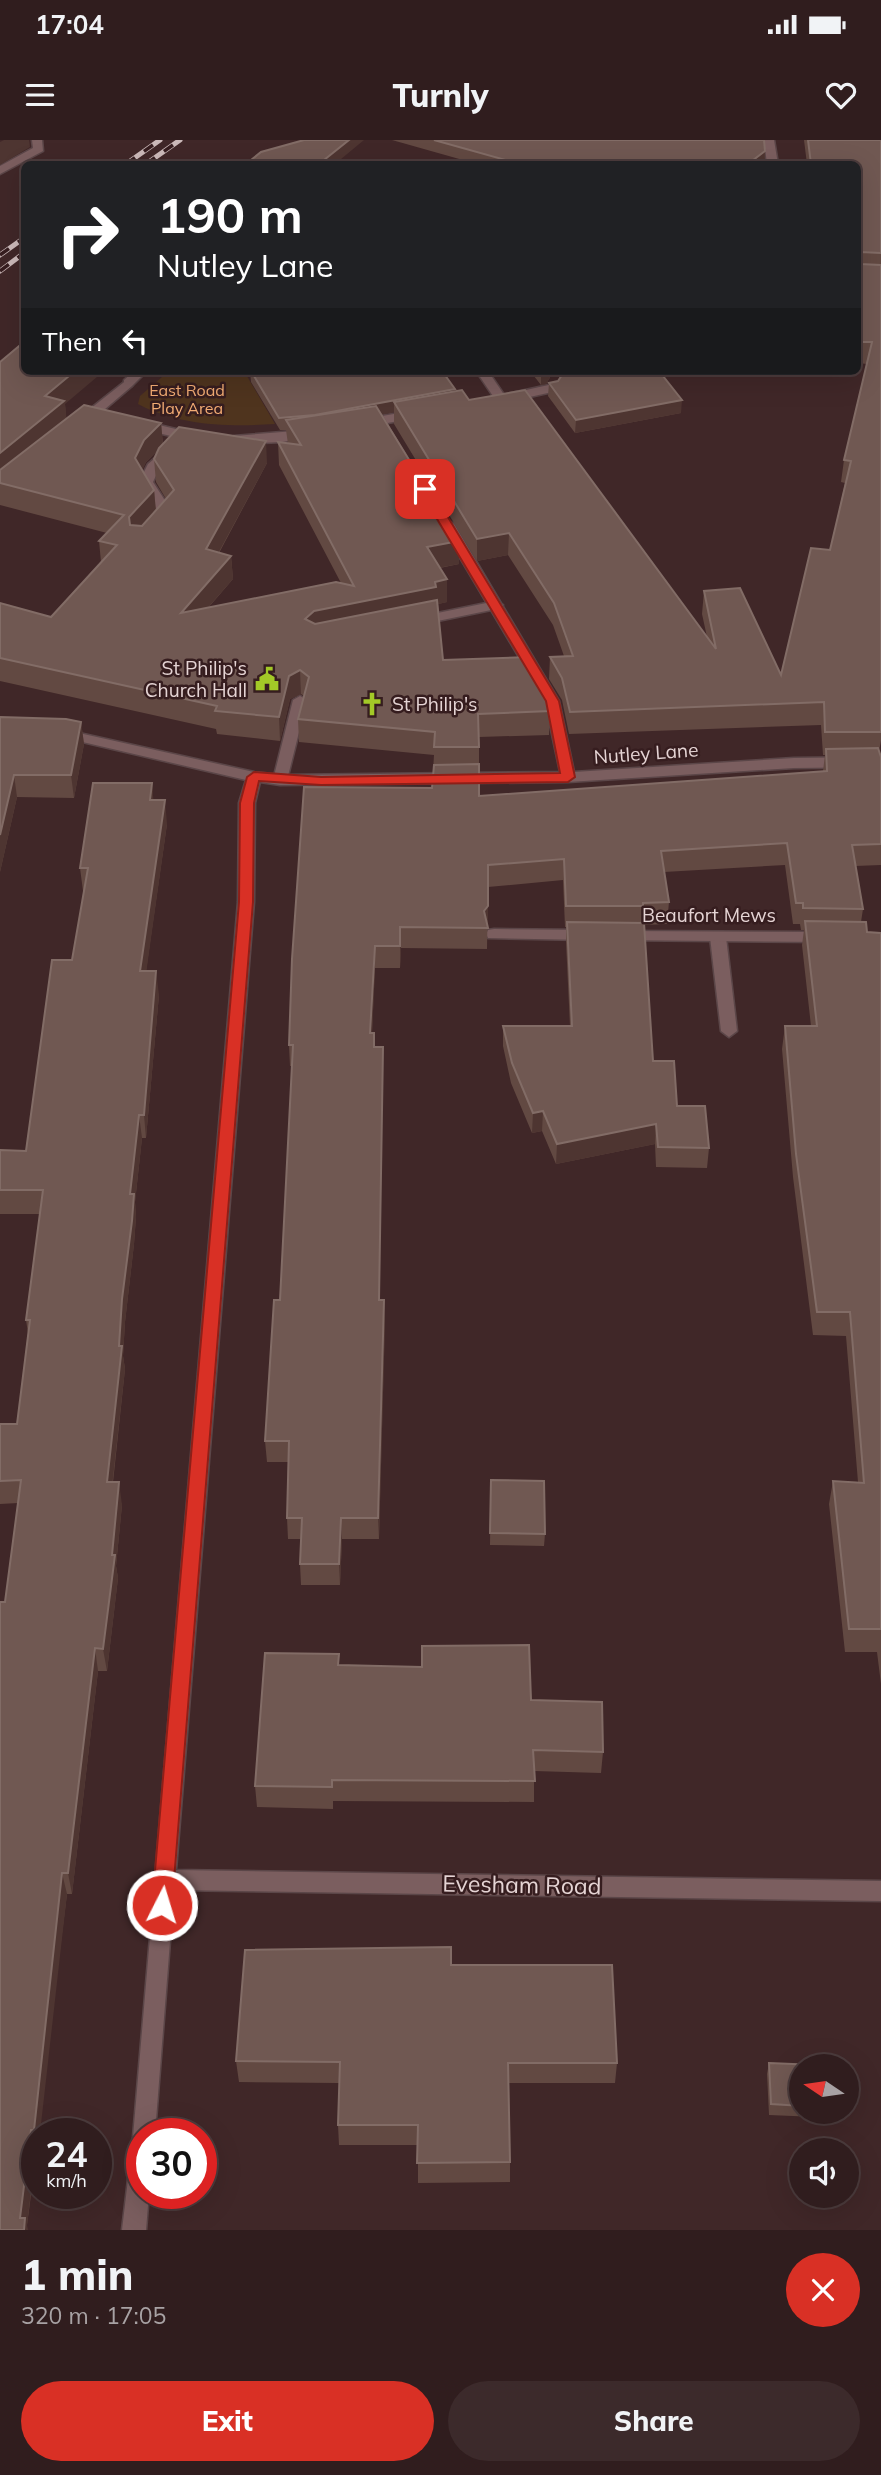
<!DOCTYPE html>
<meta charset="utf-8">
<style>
:root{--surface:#301d1e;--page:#3c2a2b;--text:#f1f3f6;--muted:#a8a2a4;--line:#4b3b3c;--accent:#d93025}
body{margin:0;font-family:Mulish,sans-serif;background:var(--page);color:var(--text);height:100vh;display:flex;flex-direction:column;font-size:26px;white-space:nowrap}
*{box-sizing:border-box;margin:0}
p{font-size:23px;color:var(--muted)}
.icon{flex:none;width:38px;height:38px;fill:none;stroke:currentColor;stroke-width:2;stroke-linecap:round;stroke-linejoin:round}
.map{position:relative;height:2090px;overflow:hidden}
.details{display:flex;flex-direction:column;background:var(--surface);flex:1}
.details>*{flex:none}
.hud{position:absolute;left:21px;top:21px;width:840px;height:214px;border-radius:10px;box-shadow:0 7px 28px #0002,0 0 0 2px var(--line);background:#202124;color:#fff;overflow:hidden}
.needle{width:46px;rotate:283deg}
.fabs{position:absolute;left:789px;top:1914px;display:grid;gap:14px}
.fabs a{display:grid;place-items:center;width:70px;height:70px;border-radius:50%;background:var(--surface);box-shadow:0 7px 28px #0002,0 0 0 2px var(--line);font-size:35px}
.speed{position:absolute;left:21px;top:1978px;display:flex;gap:14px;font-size:35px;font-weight:700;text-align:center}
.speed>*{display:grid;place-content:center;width:91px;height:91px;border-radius:50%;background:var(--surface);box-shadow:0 7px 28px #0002,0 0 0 2px var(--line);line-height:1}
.speed small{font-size:18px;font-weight:400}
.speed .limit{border:10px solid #d22;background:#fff;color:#111}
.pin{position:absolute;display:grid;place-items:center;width:60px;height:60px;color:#fff;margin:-30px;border-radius:14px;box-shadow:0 4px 10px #0006}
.me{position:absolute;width:77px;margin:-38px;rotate:5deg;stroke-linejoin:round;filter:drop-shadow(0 0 5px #0008)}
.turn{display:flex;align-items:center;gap:24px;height:147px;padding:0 21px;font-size:32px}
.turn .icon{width:91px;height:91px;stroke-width:2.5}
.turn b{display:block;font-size:49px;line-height:60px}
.then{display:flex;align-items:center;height:66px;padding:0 21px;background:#0003;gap:14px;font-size:26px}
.round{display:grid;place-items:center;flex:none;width:74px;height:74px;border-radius:37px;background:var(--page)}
.head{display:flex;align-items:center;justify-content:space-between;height:119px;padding:0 21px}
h1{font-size:42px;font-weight:800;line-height:52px}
.cta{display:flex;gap:14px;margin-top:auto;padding:14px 21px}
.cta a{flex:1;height:80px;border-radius:42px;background:var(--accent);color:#fff;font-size:28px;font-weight:800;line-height:80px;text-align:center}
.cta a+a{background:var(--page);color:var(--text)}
.status{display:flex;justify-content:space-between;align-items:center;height:49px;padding:0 35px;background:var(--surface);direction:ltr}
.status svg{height:19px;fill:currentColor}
header{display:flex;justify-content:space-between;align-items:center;height:91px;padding:0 21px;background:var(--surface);font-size:32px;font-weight:800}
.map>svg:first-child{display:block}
</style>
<div class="status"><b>17:04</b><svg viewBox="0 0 49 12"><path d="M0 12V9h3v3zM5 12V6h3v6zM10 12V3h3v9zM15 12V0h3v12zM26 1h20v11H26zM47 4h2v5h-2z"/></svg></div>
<header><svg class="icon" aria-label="menu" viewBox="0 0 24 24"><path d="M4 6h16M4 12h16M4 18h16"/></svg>Turnly<svg class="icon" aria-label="heart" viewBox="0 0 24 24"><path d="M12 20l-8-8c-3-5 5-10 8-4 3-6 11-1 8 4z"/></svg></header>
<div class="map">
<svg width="881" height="2090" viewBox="0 0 881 2090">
<rect width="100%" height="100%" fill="#402728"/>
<path fill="#4f341e" d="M169,231H244L275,284C230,287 179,286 138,264L140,256Z"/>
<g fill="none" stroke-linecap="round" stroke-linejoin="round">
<g stroke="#5b4648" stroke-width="3">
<g id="service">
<path d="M32,0H42L43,11L0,34V26L33,8Z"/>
<path d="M134,231H147L132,246H124V240Z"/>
<path d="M476,231H488L507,259L505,262H497Z"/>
<path d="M171,305L177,309L159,329L153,342L173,373L163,385L158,386L151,382L159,373L139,342L148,324Z"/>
<path d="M496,461L503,465L501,468L418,485L411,481L418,477Z"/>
<path d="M300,556L307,560L287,640L285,643H275L273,640L293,560Z"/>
<path d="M718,792L726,797L737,891L729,897L721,891L710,797Z"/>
</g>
</g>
<g stroke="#5b4648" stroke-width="3">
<g id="minor">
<path d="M764,0H774L778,24H767Z"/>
<path d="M128,239L132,240V246L98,275H90V269Z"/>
<path d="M553,244L557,245V251L507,262L501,258L503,255Z"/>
<path d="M417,270L421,271V277L382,284L376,280L382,276Z"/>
<path d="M138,280L201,295L202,298L196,302L133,287L132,284Z"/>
<path d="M307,290L313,294L312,297L282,302L234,304L228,300L234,296Z"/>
<path d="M447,380L454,384L559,561L574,632L794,618L881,617V627L794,628L568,642L280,645L260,642L255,663L254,762L176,1730L881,1741V1761L174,1750L155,1993H142V2053H149L146,2090H122L133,1997L238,762L239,663L246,640L61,597L54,593L61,589L254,632L280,635L560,632L545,561L440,384Z"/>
<path d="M494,789L588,790L596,795L588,800L488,798L486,794L488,790Z"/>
<path d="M623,791L826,792L834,797L826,802L617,800L615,796L617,792Z"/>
</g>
</g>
<use href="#service" fill="#7b5e5f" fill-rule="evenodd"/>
<use href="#minor" fill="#7b5e5f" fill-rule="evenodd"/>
<g stroke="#cbb9b9" stroke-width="5">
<g id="rail">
<path d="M126,24L160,0"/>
<path d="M146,24L180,0"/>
<path d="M0,115L24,98"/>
<path d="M0,131L24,113"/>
</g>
</g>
<use href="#rail" stroke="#361d1f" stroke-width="3.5" stroke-dasharray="11" stroke-linecap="butt"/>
</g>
<g fill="#624942" fill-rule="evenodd">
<path d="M392,0H764L765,11L764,23L762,24H477Z"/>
<path d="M804,0H881V601L879,611L881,617V725L855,726L863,769L861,782L867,792L881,793V1544L877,1512H845L829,1364L833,1341L858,1342L846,1196L813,1195L793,1037L782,909L785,886H811L802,805L804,790H801L800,784H793L785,725L664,732L669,762L667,784L644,785L653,921L677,966L709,1008L707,1028L656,1027L655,1004L556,1024L542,991L532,993L511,943L503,906V886H570L566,802V787H565L563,740L488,747L487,809L401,808L400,828H375L372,893L375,907H383L379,1160L385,1181L379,1399H342L340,1445H301L300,1424L301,1399H288L287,1378L288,1322H267L265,1301L280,1160L292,926H290L289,905L432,648L434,615L299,602L298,579L304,556L301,554L290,559L280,601L217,594L216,589L0,541V463L51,477L101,422L99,401L107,393L0,365V222L65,264L66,279L161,283L163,305L267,323L219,413L231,416L233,439L208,468L341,443L279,325L278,302L288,304L286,290H280L251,242L250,231L455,251L469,260L707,497L702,474L704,451L781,535L830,410L845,343L841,342L844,320L867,224L858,223V24H807ZM394,272V284L477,421L508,415L553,485L564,516L550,517L549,539L562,560L569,594L821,585L823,615H825L823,631L479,656V597L549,595L550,571L443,520L438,464L447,462V439L440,428L459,424V401L382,274ZM158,310L154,319L156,342L166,359L156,371L154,350L142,330L146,322Z"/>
<path d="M530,231H659L681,273L575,293L548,256L549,243L558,241L567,231L552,234L546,244L541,245Z"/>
<path d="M0,577L81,582L84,604L74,658L17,657L0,732Z"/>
<path d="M152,643L153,660L167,684L146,831L159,855L146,998H142L135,1062L136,1077L134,1104L125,1182L123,1216L125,1229L113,1342L122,1365L116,1426L118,1438L107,1531H98L72,1754H67L37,1993V2010L27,2085L0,2090L5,1462L18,1363L0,1364V1284H17L28,1193L26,1180L40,1074H0V1010L26,1011L72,820L84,751H83L80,728Z"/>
<path d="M491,1340L545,1394L544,1406L490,1405Z"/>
<path d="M339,1514V1525L531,1560L603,1612L601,1633L534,1631V1662L333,1661V1669L257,1667L255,1646Z"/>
<path d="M451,1825L617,1923L615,1943H509L510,2022V2042L418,2043V2005H339L338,1985L339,1943L239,1942L236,1921Z"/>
<path d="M769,1923L802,1927V1972H842L840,1978L769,1975L767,1934Z"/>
</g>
<g fill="#4e3531">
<path d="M4,0H29L30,7L0,25V2Z"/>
<path d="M349,0H364L335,24H319Z"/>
<path d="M765,11L764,23L762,24H748Z"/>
<path d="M75,231H104L65,264L67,283L0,338V313L45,256Z"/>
<path d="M547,231H570L552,234L546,244L541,245V232Z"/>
<path d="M455,249V261L394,262V272L316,286L315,275Z"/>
<path d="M682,260L681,273L575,293L576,280Z"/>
<path d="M161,283L163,306L146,322L137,341L135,318L144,300Z"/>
<path d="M266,301L267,323L208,432L206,409Z"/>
<path d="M154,350L156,373L131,400L129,377Z"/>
<path d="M509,393L508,415L477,421V399Z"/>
<path d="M459,401V424L427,430V407Z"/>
<path d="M231,416L233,439L183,496L181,473Z"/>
<path d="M447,439V462L314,494L305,479L314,471Z"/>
<path d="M300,530L301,554L290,559L280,601L279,577L289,536Z"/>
<path d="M81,582L84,604L74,658L71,635Z"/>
<path d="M14,635L17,657L0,732V695Z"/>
<path d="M152,643L154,667L150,660Z"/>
<path d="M165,660L167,684L143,855L140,831Z"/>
<path d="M488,766L487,788L484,771Z"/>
<path d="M400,787L401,808L400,828Z"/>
<path d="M375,806V828L371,915L370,893Z"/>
<path d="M156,831L159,855L146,998L144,975Z"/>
<path d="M383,907V929L379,1181V1160Z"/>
<path d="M543,971L542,991L532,993L533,973Z"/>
<path d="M139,975L142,998L135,1062L136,1077L134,1104L125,1182L123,1216L125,1229L110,1365L107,1342L119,1206L130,1054Z"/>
<path d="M656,984L655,1004L556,1024L557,1004Z"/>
<path d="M384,1160L385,1181L379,1399L378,1378Z"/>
<path d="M119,1342L122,1365L116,1426L118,1438L107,1531L103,1509Z"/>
<path d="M341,1378L342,1399L340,1445L339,1424Z"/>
<path d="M95,1508L98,1531L72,1754L68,1733Z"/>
<path d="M62,1733L67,1754L40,1993H37V2003L34,1990Z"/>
<path d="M31,1990L36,2010L27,2085L28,2090H23L20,2078Z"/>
</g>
<g fill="#705852" stroke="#826c66" stroke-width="2">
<path d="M304,0H349L319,24H246L261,12Z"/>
<path d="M434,0H764L765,11L748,24H520Z"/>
<path d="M808,0H881V113L861,112L858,121L860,124L881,125V592H825L824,562L570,572L562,538L550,517L573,516L554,463L509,393L477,399L394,262L462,250L469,260L525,250L716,509L704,451L740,448L781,535L811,408L830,410L851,321L844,320L872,202H858V24H811Z"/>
<path d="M24,202V231H75L45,256L64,261L0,313V222Z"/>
<path d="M251,231H442L455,249L315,275L279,278Z"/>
<path d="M569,231H659L682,260L576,280L549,243L558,241L564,232Z"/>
<path d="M84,265L161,283L144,300L135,318L154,350L129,377L130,385L142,386L174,350L154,319L159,308L179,287L266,301L206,409L231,416L181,473L336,442L354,446L278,302L301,305L286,280L376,266L459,401L427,407L447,439L435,442L436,447L314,471L305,479L315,484L437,460L443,520L530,517L543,539L550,571L478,574L479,607H434L435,592L298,579L309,537L300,530L289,536L279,577L215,571L217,566L0,518V463L51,477L117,405L99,401L124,375L0,343V330Z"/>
<path d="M0,577L66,579L81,582L71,635H14L0,695Z"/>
<path d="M878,608L881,617V704L852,705L863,769L803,768V763H796L787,703L661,711L669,762L643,763V766H566L564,719L488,725V766L484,771L488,788L400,787V806H375L370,893H374V907H383L379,1160H384L378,1378H341L339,1424H300L302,1378H287L289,1301H265L274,1160H280L293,905H289L292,819L304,647L432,648L434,625L479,624V656L827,631L826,609Z"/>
<path d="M93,643H152L150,660H165L140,831H156L144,975H139L130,1054H134L132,1081L122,1159L119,1206H122L107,1342H119L112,1415H115L103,1509L95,1508L68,1733H62L34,1990H31L20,2078H25L24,2090H0V1462H5L21,1340L0,1341V1284H17L30,1180H26L43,1050H0V1010L26,1011L52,820H72L88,728H80Z"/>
<path d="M805,781L866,782L867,792L881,793V1489H849L833,1341L864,1343L850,1172H817L796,1014L785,886H817Z"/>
<path d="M567,782L644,783L653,921H674L677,966H705L709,1008L658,1007L656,984L557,1004L543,971L533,973L512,923L503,886H572Z"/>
<path d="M491,1340L544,1341L545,1394L490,1393Z"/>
<path d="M529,1505L531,1560L602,1562L603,1612L533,1610L535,1641L332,1640V1647L255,1646L265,1513L339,1514L338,1525L422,1527V1506Z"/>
<path d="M451,1807V1825H612L617,1923H508L510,2022L417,2023L418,1985H338L340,1922L236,1921L245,1810Z"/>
<path d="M769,1923L840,1926V1927H802V1966L771,1964Z"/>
</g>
<path fill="#d93025" stroke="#8d1f18" stroke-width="2" d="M425,345L431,349L559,561L575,637L568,642L321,645L259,641L254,663L253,762L172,1765L169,1772L162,1774L154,1772L152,1765L239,762L240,663L247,637L254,632L321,637L560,633L546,561L419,349Z"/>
<defs>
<g id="civic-bare" transform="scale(1.89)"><path d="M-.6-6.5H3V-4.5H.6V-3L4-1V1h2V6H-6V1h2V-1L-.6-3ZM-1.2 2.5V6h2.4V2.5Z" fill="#a3c927" stroke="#361d1f" stroke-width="2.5" paint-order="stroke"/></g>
<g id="church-bare" transform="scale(1.89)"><path d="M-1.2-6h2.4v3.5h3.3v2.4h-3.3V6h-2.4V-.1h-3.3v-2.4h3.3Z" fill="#a3c927" stroke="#361d1f" stroke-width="2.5" paint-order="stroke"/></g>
</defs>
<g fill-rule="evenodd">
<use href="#civic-bare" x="267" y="539"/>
<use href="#church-bare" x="372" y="564"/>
</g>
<g text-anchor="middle" stroke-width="5" stroke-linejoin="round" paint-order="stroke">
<g font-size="16" fill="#f3ac74" stroke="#361d1f">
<text x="187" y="256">East Road<tspan x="187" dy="18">Play Area</tspan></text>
</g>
<g font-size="19" fill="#e5d4d4" stroke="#361d1f" text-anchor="end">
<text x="247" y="535">St Philip's<tspan x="247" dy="22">Church Hall</tspan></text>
<text x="392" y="571" text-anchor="start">St Philip's</text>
</g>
<g font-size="19" fill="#e5d4d4" stroke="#361d1f">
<text transform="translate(646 613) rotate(-4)" y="7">Nutley Lane</text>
<text x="709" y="782">Beaufort Mews</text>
</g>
<g font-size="23" fill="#e5d4d4" stroke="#361d1f">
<text transform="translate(522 1745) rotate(1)" y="8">Evesham Road</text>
</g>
</g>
</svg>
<div class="fabs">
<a><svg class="needle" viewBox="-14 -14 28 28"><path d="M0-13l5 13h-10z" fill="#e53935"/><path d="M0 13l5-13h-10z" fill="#a8a2a4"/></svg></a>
<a><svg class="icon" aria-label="sound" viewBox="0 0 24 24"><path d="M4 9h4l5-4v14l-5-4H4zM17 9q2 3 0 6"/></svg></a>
</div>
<div class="speed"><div>24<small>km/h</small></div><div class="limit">30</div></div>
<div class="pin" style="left:425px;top:349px;background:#d93025"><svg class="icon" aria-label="arrive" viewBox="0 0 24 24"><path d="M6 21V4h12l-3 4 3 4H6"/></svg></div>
<svg class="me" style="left:162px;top:1765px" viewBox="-20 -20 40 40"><circle r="17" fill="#d93025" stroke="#fff" stroke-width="3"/><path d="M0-11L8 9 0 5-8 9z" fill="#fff"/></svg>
<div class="hud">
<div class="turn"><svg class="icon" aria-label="right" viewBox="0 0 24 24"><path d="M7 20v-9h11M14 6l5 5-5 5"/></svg><div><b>190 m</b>Nutley Lane</div></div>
<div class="then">Then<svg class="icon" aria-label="left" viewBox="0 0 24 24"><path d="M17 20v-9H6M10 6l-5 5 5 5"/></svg></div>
</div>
</div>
<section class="details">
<div class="head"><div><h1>1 min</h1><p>320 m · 17:05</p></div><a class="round" style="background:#d93025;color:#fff"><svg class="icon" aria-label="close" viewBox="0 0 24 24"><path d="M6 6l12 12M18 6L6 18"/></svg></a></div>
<div class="cta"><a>Exit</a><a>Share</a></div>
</section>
